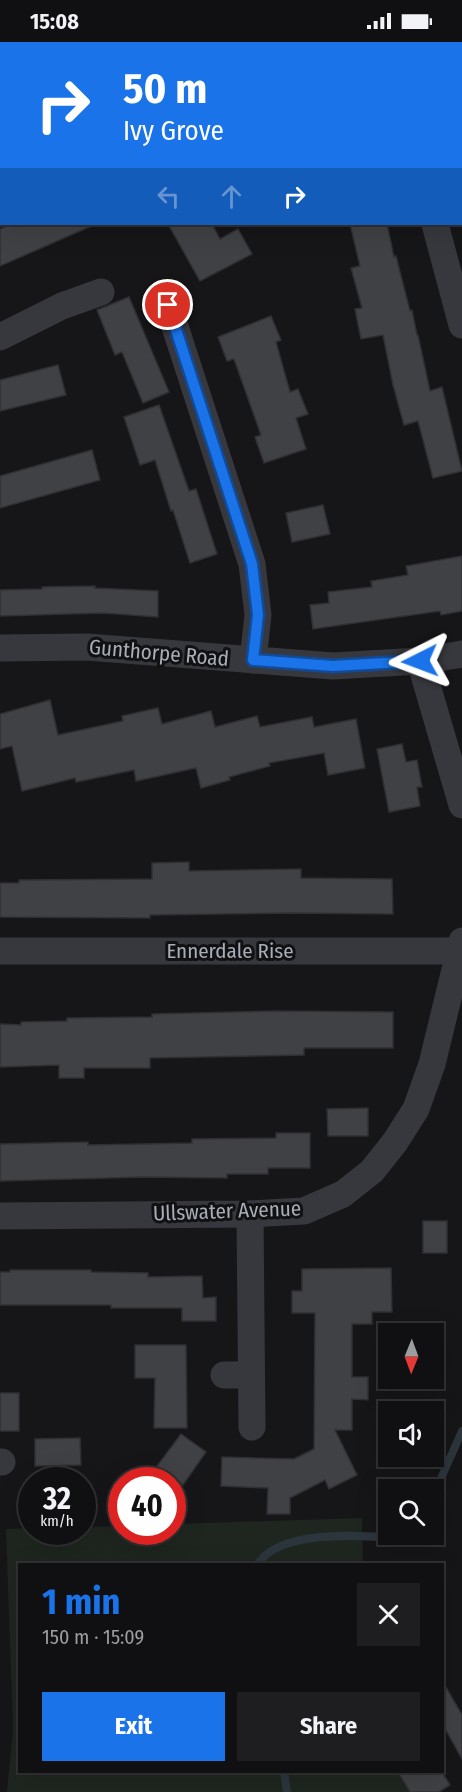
<!DOCTYPE html>
<meta charset="utf-8">
<style>
:root{--surface:#101012;--page:#1e1e20;--text:#f1f3f6;--muted:#9c9d9f;--line:#303032;--accent:#1a73e8}
body{margin:0;font-family:"Fira Sans Condensed",sans-serif;background:var(--page);color:var(--text);height:100vh;display:flex;flex-direction:column;font-size:22px;white-space:nowrap}
*{box-sizing:border-box;margin:0}
p{font-size:20px;color:var(--muted)}
.icon{flex:none;width:33px;height:33px;fill:none;stroke:currentColor;stroke-width:2;stroke-linecap:round;stroke-linejoin:round}
.map{position:relative;flex:1;overflow:hidden}
.side{position:absolute;left:18px;top:1521px;width:426px;height:210px;display:flex;flex-direction:column;background:var(--surface);border-radius:0px;box-shadow:0 6px 24px #0002,0 0 0 2px var(--line)}
.side>*{flex:none}
.guide{position:absolute;left:0px;top:0px;width:462px;height:183px;box-shadow:0 6px 24px #0002,0 0 0 2px var(--line);background:#1a73e8;color:#fff;overflow:hidden}
.needle{width:39px;rotate:181deg}
.fabs{position:absolute;left:378px;top:1281px;display:grid;gap:12px}
.fabs a{display:grid;place-items:center;width:66px;height:66px;border-radius:0px;background:var(--surface);box-shadow:0 6px 24px #0002,0 0 0 2px var(--line);font-size:30px}
.speed{position:absolute;left:18px;top:1425px;display:flex;gap:12px;font-size:30px;font-weight:700;text-align:center}
.speed>*{display:grid;place-content:center;width:78px;height:78px;border-radius:50%;background:var(--surface);box-shadow:0 6px 24px #0002,0 0 0 2px var(--line);line-height:1}
.speed small{font-size:15px;font-weight:400}
.speed .limit{border:9px solid #d22;background:#fff;color:#111}
.pin{position:absolute;display:grid;place-items:center;width:51px;height:51px;color:#fff;margin:-26px;border:3px solid #fff;border-radius:50%;box-shadow:0 2px 6px #0007}
.me{position:absolute;width:66px;margin:-33px;rotate:267deg;stroke-linejoin:round;filter:drop-shadow(0 0 4px #0008)}
.turn{display:flex;align-items:center;gap:21px;height:126px;padding:0 24px;font-size:27px}
.turn .icon{width:78px;height:78px;stroke-width:2.5}
.turn b{display:block;font-size:42px;line-height:51px}
.lanes{display:flex;align-items:center;height:57px;padding:0 24px;background:#0003;justify-content:center;gap:30px;direction:ltr}
.lanes .off{opacity:.35}
.round{display:grid;place-items:center;flex:none;width:63px;height:63px;border-radius:0px;background:var(--page)}
.overview{display:flex;align-items:center;justify-content:space-between;height:102px;padding:0 24px}
h1{font-size:36px;font-weight:700;line-height:45px;color:var(--accent)}
.action{display:flex;gap:12px;margin-top:auto;padding:12px 24px}
.action a{flex:1;height:69px;border-radius:0px;background:var(--accent);color:#fff;font-size:24px;font-weight:700;line-height:69px;text-align:center}
.action a+a{background:var(--page);color:var(--text)}
.status{display:flex;justify-content:space-between;align-items:center;height:42px;padding:0 30px;background:var(--surface);direction:ltr}
.status svg{height:16px;fill:currentColor}
.map>svg:first-child{display:block}
</style>
<div class="status"><b>15:08</b><svg viewBox="0 0 49 12"><path d="M0 12V9h3v3zM5 12V6h3v6zM10 12V3h3v9zM15 12V0h3v12zM26 1h20v11H26zM47 4h2v5h-2z"/></svg></div>
<div class="map">
<svg width="462" height="1750" viewBox="0 0 462 1750">
<rect width="100%" height="100%" fill="#161618"/>
<path fill="#1e261f" d="M362,1476L363,1522H20V1730H402L412,1750H7L13,1687L6,1487L31,1486L32,1490H82L83,1485L121,1484L122,1490H172L173,1482Z"/>
<g fill="none" stroke-linecap="round" stroke-linejoin="round">
<g stroke="#2c353c" stroke-width="8">
<path d="M434,1452L462,1389"/>
<path d="M258,1522C280,1487 364,1493 402,1497L410,1496L414,1492"/>
<path d="M284,1730L287,1750"/>
</g>
</g>
<g fill="#404145" stroke="#303034" stroke-width="1.5">
<path d="M12,182H96L0,224V187Z"/>
<path d="M168,182H212L220,197L238,187L252,212L200,239Z"/>
<path d="M350,182H387L394,215L396,214L410,269L412,268L417,293H418L430,349L442,345L462,429L433,436L418,379L404,383L393,343L383,293L361,297L355,267L362,266L351,226L360,224Z"/>
<path d="M129,255L169,350L143,361L122,310L115,313L97,268Z"/>
<path d="M271,274L281,298L276,300L290,350L298,347L308,372L296,376L306,407L264,421L255,395L261,393L234,317L227,319L218,295Z"/>
<path d="M58,323L66,353L0,369V338Z"/>
<path d="M159,363L189,449L196,447L217,512L190,521L173,468L171,469L155,418L140,423L124,375Z"/>
<path d="M92,408L100,438L0,466V434Z"/>
<path d="M323,463L330,492L292,500L286,471Z"/>
<path d="M462,514V569L441,573L440,569L313,587L310,563L329,561L328,550L372,545L371,539L408,533L406,524Z"/>
<path d="M95,544V546L158,549V575L103,571L0,574V548L42,547V545Z"/>
<path d="M50,658L58,693L123,679L122,674L158,666L162,682L211,669L215,685L257,674L260,685L312,675L314,685L356,677L365,726L328,733L324,711L269,721L270,724L229,735L230,738L201,746L196,726L136,739L134,728L76,740L75,736L22,749L12,704L0,707V672Z"/>
<path d="M402,702L406,720L417,718L422,745H417L420,764L389,770L377,707Z"/>
<path d="M189,820V829L301,827V836L392,837L393,872L291,871L150,873V876L0,875V841H19V838L152,837V821Z"/>
<path d="M274,969L393,970V1006H304V1013L150,1016V1026H84V1036H59V1023L0,1025V982L21,983V980L67,979V976L152,975V972Z"/>
<path d="M368,1066V1094H328L327,1067Z"/>
<path d="M276,1091H310V1126H268V1132H227V1136L144,1135L0,1139V1102L88,1100V1103L192,1101V1097L276,1096Z"/>
<rect x="423" y="1179" width="24" height="32"/>
<path d="M391,1226L392,1270H372V1282H352V1335H368V1358L352,1357V1388H335L357,1433L329,1447L325,1438L290,1456V1472H267L268,1446L221,1444L222,1415L294,1417L314,1407L315,1271H292V1249H302V1227Z"/>
<path d="M10,1228H91V1230L148,1231V1235L202,1234L203,1256L216,1255V1279H182V1266H111V1263H0V1230H10Z"/>
<path d="M135,1303H186L187,1386H154L155,1336H135Z"/>
<rect x="0" y="1351" width="19" height="38"/>
<path d="M181,1392L206,1410L183,1443L157,1424Z"/>
<path d="M80,1396L81,1423L35,1424V1397Z"/>
<path d="M442,1638L462,1673V1717L442,1681Z"/>
<path d="M398,1730H442L450,1743L439,1750H410Z"/>
</g>
<g fill="none" stroke-linecap="round" stroke-linejoin="round">
<g stroke="#37383d" stroke-width="27">
<path d="M358,0L359,2"/>
<path d="M435,182L462,283"/>
<path d="M168,263L252,522L258,573L253,618"/>
<path d="M0,295L62,264L101,250"/>
<path d="M0,606L87,605L333,624L420,619L462,612"/>
<path d="M420,619L462,763"/>
<path d="M0,909H461"/>
<path d="M250,1172L252,1385"/>
<path d="M0,1174L250,1172L304,1169L343,1152L372,1129L395,1100L416,1067L432,1022L462,899"/>
<path d="M224,1333H251"/>
<path d="M0,1420H2"/>
</g>
</g>
<g fill="none" stroke-linecap="round" stroke-linejoin="round">
<g stroke="#114b97" stroke-width="15">
<path id="route" d="M168,263L252,522L258,573L253,618L333,624L420,619"/>
</g>
<use href="#route" stroke="#1a73e8" stroke-width="10"/>
</g>
<g text-anchor="middle" stroke-width="6" stroke-linejoin="round" paint-order="stroke">
<g font-size="21" fill="#a8adb8" stroke="#111113">
<text transform="translate(159 611) rotate(5)" y="7">Gunthorpe Road</text>
<text x="230" y="916">Ennerdale Rise</text>
<text transform="translate(227 1169) rotate(-2)" y="7">Ullswater Avenue</text>
</g>
</g>
</svg>
<div class="fabs">
<a><svg class="needle" viewBox="-14 -14 28 28"><path d="M0-13l5 13h-10z" fill="#e53935"/><path d="M0 13l5-13h-10z" fill="#9c9d9f"/></svg></a>
<a><svg class="icon" aria-label="sound" viewBox="0 0 24 24"><path d="M4 9h4l5-4v14l-5-4H4zM17 9q2 3 0 6"/></svg></a>
<a><svg class="icon" aria-label="search" viewBox="0 0 24 24"><circle cx="10" cy="10" r="6"/><path d="M15 15l6 6"/></svg></a>
</div>
<div class="speed"><div>32<small>km/h</small></div><div class="limit">40</div></div>
<div class="pin" style="left:168px;top:263px;background:#d93025"><svg class="icon" aria-label="arrive" viewBox="0 0 24 24"><path d="M6 21V4h12l-3 4 3 4H6"/></svg></div>
<svg class="me" style="left:420px;top:619px" viewBox="-20 -20 40 40"><path d="M0-17L14 15 0 8-14 15z" fill="#1a73e8" stroke="#fff" stroke-width="4"/></svg>
<div class="guide">
<div class="turn"><svg class="icon" aria-label="right" viewBox="0 0 24 24"><path d="M7 20v-9h11M14 6l5 5-5 5"/></svg><div><b>50 m</b>Ivy Grove</div></div>
<div class="lanes"><svg class="icon off" aria-label="left" viewBox="0 0 24 24"><path d="M17 20v-9H6M10 6l-5 5 5 5"/></svg><svg class="icon off" aria-label="ahead" viewBox="0 0 24 24"><path d="M12 20V5M6 11l6-6 6 6"/></svg><svg class="icon" aria-label="right" viewBox="0 0 24 24"><path d="M7 20v-9h11M14 6l5 5-5 5"/></svg></div>
</div>
<section class="side">
<div class="overview"><div><h1>1 min</h1><p>150 m · 15:09</p></div><a class="round"><svg class="icon" aria-label="close" viewBox="0 0 24 24"><path d="M6 6l12 12M18 6L6 18"/></svg></a></div>
<div class="action"><a>Exit</a><a>Share</a></div>
</section>
</div>
